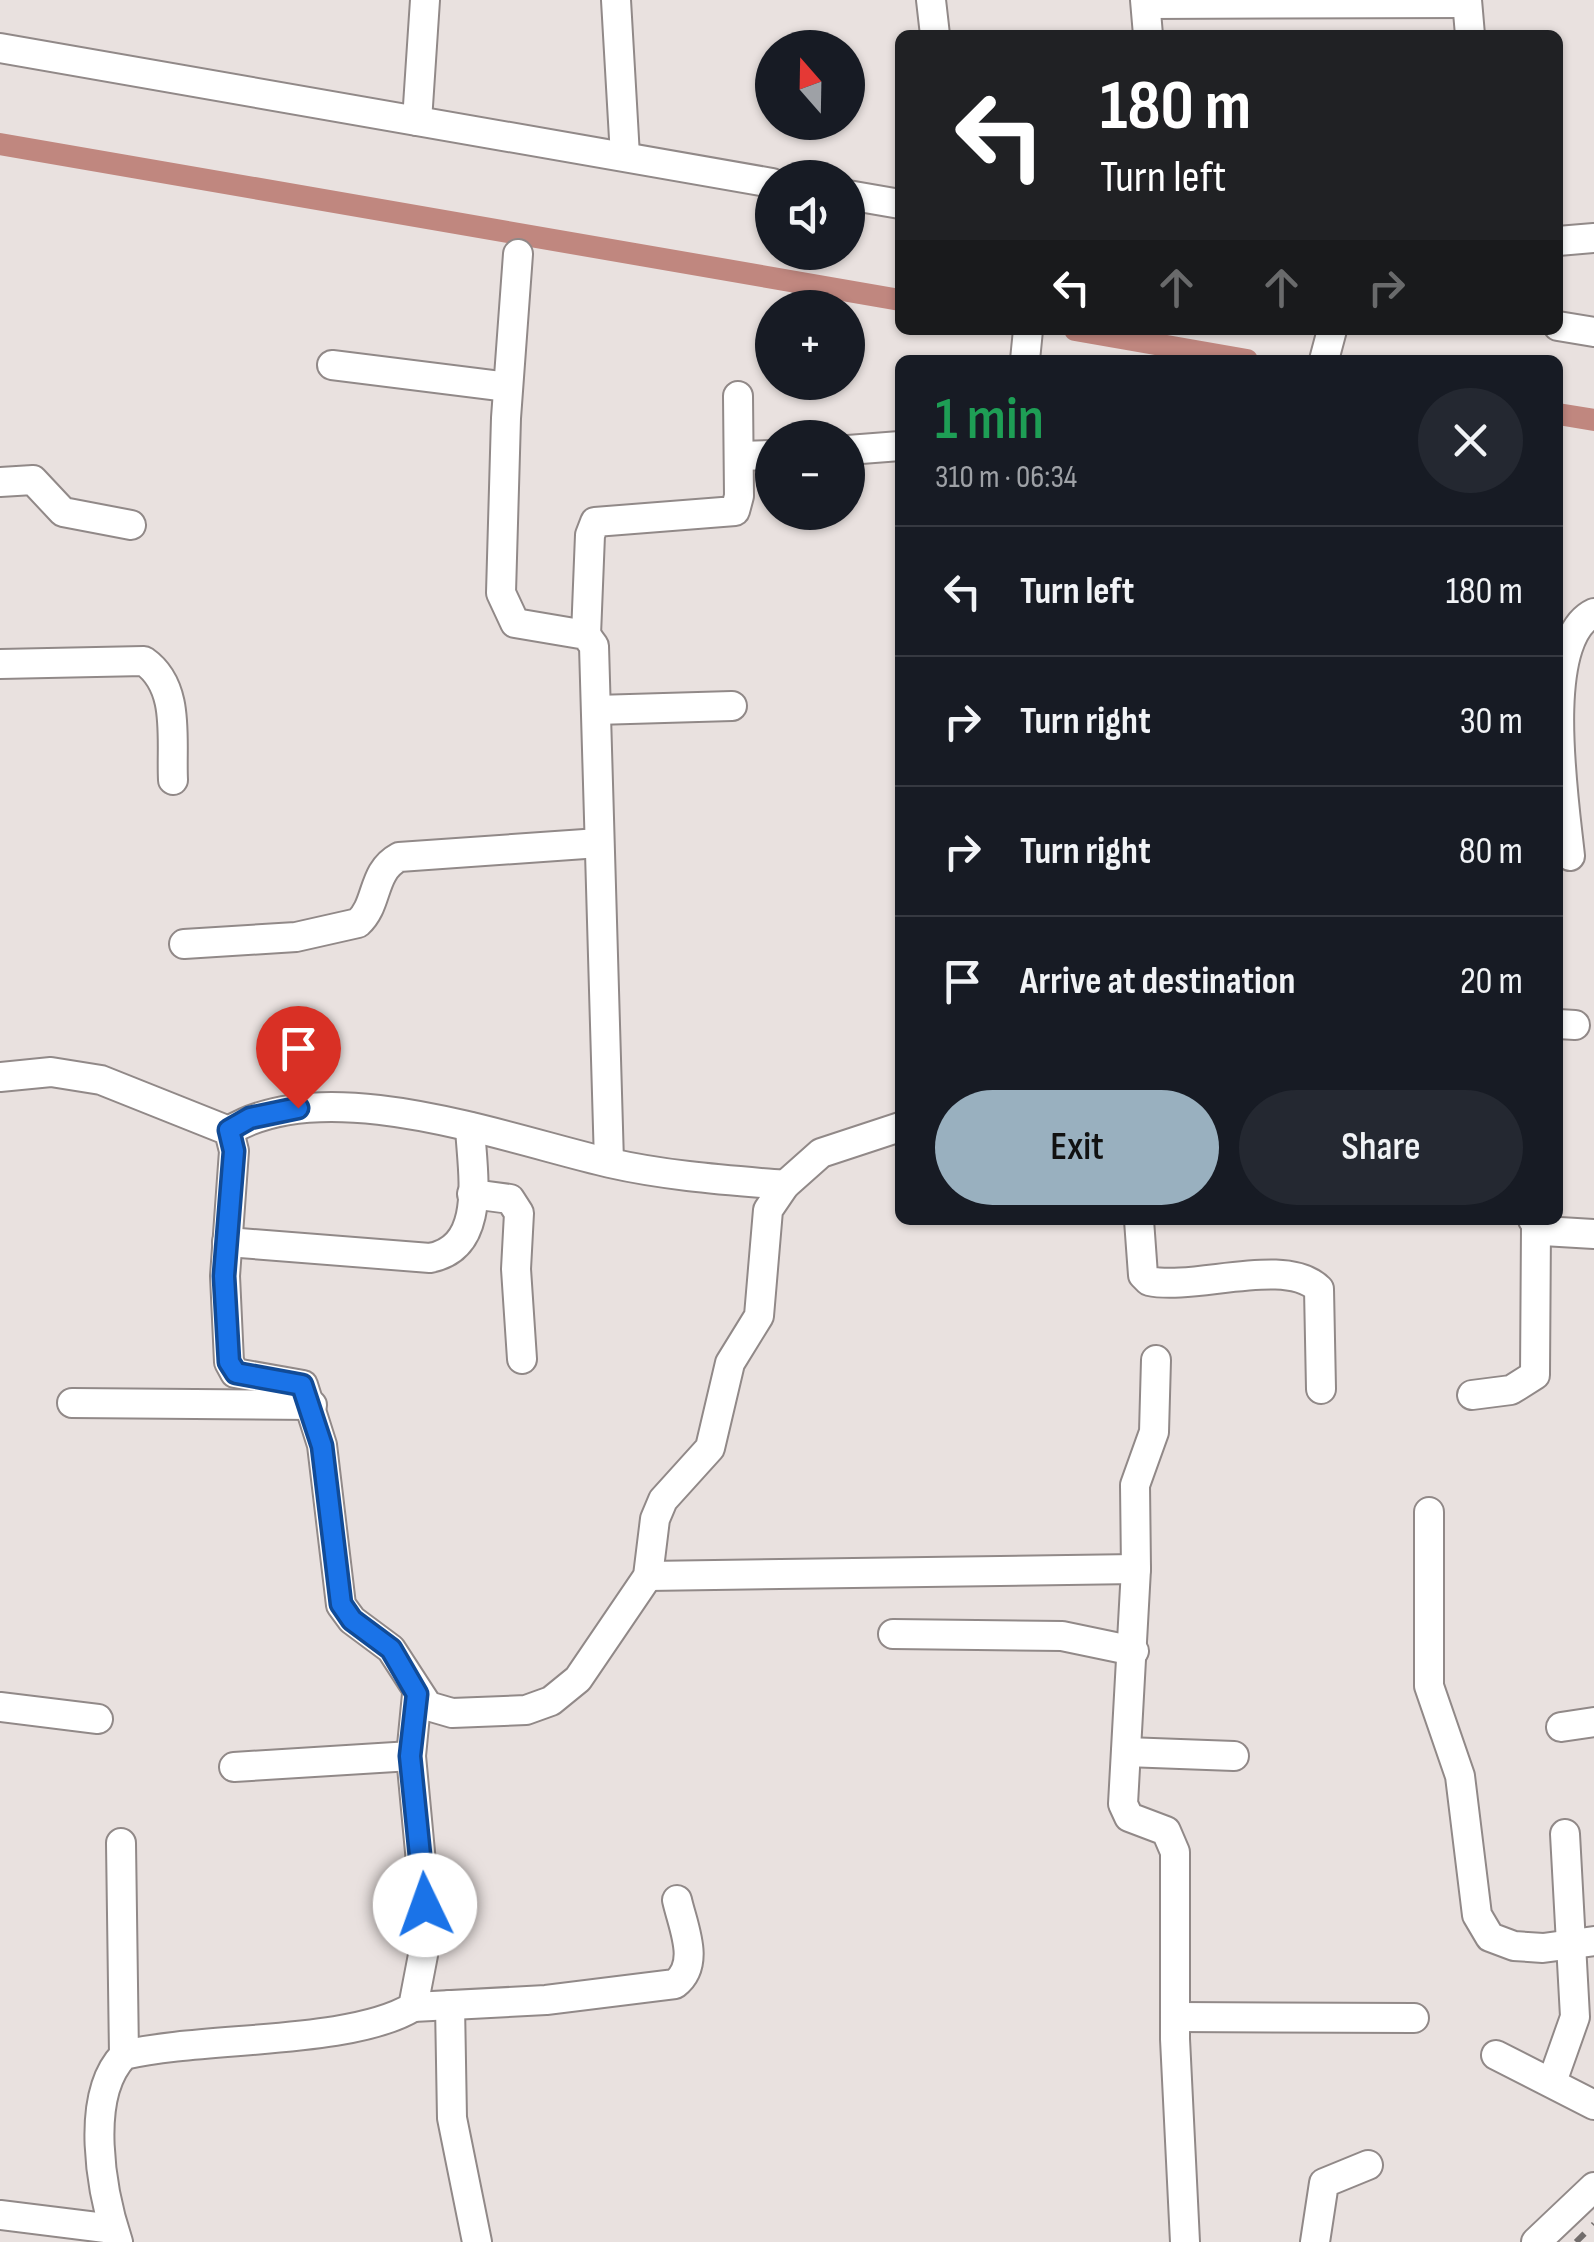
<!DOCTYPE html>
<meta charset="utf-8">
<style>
:root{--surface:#171b24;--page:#242831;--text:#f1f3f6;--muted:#9ea1a6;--line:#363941;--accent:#99b0bf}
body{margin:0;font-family:"Sofia Sans Condensed",sans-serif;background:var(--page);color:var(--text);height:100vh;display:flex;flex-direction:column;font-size:38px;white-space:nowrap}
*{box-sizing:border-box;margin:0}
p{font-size:32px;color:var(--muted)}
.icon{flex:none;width:55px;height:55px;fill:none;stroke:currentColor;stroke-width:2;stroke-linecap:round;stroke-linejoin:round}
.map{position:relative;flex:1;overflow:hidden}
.side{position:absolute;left:895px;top:355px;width:668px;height:870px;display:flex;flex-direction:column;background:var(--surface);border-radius:15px;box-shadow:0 2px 8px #0004}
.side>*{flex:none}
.guide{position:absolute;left:895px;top:30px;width:668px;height:305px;border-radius:15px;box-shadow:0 2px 8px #0004;background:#202124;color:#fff;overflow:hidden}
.needle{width:65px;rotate:340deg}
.buttons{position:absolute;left:755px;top:30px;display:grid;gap:20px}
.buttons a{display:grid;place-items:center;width:110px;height:110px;border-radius:50%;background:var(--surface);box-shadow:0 2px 8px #0004;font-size:50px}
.pin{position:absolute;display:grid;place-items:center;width:85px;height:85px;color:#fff;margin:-102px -42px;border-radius:50% 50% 50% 0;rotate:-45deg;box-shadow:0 0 10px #0007}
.pin .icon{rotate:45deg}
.me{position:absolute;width:110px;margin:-55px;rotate:357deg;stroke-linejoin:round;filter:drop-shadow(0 0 8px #0008)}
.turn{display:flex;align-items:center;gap:35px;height:210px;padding:0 40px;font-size:45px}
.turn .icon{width:130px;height:130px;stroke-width:2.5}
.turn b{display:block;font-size:70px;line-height:85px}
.lanes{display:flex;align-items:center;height:95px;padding:0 40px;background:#0003;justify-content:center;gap:50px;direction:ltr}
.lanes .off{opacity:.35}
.round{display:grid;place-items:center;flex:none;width:105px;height:105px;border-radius:52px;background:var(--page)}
.headline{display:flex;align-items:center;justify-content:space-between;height:170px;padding:0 40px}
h1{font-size:60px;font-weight:600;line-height:75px;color:#1e9e55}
.action{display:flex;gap:20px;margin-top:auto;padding:20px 40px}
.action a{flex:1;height:115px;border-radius:60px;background:var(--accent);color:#111;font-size:40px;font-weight:600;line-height:115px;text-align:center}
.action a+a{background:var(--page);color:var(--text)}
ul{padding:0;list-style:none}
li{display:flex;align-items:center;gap:30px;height:130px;padding:0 40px;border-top:2px solid var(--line)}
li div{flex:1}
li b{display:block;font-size:38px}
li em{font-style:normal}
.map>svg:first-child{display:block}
</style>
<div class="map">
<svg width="1594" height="2242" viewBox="0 0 1594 2242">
<rect width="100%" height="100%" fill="#e9e1df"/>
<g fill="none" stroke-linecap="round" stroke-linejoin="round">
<g stroke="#c0877f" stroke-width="22">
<path d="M0,144L900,300"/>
<path d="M1075,330L1247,360"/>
<path d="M1558,414L1594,420"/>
</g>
<g stroke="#918988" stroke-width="32">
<g id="minor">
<path d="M616,0L625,156"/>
<path d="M931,0L935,35"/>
<path d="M1145,0L1148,35"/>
<path d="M1467,0L1470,35"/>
<path d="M1146,4L1467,3"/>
<path d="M0,48L772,183"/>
<path d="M417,121L425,0"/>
<path d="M848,195L900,204"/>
<path d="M1558,241L1594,238"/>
<path d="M518,254L506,418L501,593L515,623L586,635L594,646L609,1162"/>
<path d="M1558,326L1594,332"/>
<path d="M1025,360L1028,330"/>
<path d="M1324,360L1332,330"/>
<path d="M332,365L508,387"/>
<path d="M848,450L900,446"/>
<path d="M739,456L772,455"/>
<path d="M0,482L33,480L63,512L131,525"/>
<path d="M586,635L590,535L595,522L735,511L739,496L738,396"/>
<path d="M0,664L144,661C181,687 171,739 173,780"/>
<path d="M596,710L732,706"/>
<path d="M1570,856C1565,806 1538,639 1594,613"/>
<path d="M184,944L296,937L358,923C379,904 371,872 399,857L599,843"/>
<path d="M1558,1024L1575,1025"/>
<path d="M0,1077L51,1072L101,1080L229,1131L234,1151L225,1276L229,1362L235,1373L303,1385L322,1445L341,1605L352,1620L391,1649L428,1706L452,1713L526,1710L551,1701L578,1679L648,1576L655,1519L663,1500L710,1448L730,1363L759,1316L768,1210L785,1185L821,1153L900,1127"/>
<path d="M229,1131C326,1071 506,1139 610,1163C667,1176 726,1180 785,1185"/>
<path d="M472,1194L510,1199L519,1213L516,1269L522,1359"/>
<path d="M1139,1220L1143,1275L1149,1281C1194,1291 1286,1256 1319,1289L1321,1389"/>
<path d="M1533,1220L1543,1231L1594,1234"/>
<path d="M227,1242L430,1258C488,1247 472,1171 470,1127"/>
<path d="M1472,1395L1511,1390L1535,1375L1536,1226"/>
<path d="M72,1403L312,1405"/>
<path d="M1429,1512V1686L1460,1776L1477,1915L1490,1937L1514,1946L1543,1948L1594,1941"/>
<path d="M1136,1569L1135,1485L1154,1432L1156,1360"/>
<path d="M648,1576L1136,1569L1123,1804L1129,1817L1166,1831L1175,1852V2039L1185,2242"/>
<path d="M893,1634L1062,1636L1134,1651"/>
<path d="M0,1707L98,1719"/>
<path d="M1561,1727L1594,1722"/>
<path d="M1126,1752L1234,1756"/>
<path d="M234,1767L411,1756"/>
<path d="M121,1843L124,2055"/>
<path d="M450,2005L452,2118L477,2242"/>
<path d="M413,2007L546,2000L675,1984C701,1964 683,1927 677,1900"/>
<path d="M1176,2017L1414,2018"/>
<path d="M1496,2055L1594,2105"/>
<path d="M1552,2082L1575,2017L1565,1834"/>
<path d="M0,2215L113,2229"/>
<path d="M118,2242C101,2191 84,2096 124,2055C204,2036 350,2045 413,2007L423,1955L425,1905L411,1756L417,1694"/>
<path d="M1315,2242L1324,2183L1368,2165"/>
<path d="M1536,2242L1594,2187"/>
</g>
</g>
<use href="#minor" stroke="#fff" stroke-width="28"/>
<path stroke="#726d6c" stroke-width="6" stroke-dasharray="12 12" stroke-linecap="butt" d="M1576,2242L1594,2224"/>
</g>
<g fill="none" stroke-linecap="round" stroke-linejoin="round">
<g stroke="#114b97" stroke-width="25">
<path id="route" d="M298,1108L250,1118L229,1130L234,1151L224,1276L229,1362L236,1373L302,1385L322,1446L341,1604L352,1620L391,1649L417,1694L410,1756L425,1905"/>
</g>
<use href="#route" stroke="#1a73e8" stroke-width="18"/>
</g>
</svg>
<div class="buttons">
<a><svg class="needle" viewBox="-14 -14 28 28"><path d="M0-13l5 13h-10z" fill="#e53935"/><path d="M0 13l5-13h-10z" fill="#9ea1a6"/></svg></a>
<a><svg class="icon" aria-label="sound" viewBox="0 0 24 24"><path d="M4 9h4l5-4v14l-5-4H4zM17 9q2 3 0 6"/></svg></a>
<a>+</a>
<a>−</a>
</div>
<div class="pin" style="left:298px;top:1108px;background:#d93025"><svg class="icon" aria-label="arrive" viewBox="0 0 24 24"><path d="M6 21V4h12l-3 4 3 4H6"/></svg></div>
<svg class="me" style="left:425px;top:1905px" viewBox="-20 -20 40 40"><circle r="19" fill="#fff"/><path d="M0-13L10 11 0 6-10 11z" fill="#1a73e8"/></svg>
<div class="guide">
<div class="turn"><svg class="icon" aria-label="left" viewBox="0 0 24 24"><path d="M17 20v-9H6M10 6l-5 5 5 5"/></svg><div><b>180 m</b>Turn left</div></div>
<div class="lanes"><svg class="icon" aria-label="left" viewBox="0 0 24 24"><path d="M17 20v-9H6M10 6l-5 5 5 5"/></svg><svg class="icon off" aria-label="ahead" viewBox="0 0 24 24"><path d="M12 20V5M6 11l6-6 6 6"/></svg><svg class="icon off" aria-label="ahead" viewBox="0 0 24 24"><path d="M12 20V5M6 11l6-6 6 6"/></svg><svg class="icon off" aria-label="right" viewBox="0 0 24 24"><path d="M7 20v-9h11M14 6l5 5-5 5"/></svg></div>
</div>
<section class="side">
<div class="headline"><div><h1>1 min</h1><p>310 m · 06:34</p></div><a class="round"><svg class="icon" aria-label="close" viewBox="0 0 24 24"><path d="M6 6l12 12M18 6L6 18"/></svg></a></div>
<ul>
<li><svg class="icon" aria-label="left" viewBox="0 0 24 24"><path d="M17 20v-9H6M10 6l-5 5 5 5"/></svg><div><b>Turn left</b></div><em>180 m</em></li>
<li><svg class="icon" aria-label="right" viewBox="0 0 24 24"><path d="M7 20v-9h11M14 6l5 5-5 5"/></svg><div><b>Turn right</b></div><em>30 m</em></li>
<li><svg class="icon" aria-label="right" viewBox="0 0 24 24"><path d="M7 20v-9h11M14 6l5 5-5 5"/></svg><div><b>Turn right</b></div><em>80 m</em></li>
<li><svg class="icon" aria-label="arrive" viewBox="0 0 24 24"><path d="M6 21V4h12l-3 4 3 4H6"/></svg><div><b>Arrive at destination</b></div><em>20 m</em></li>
</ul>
<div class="action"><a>Exit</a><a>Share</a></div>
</section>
</div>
